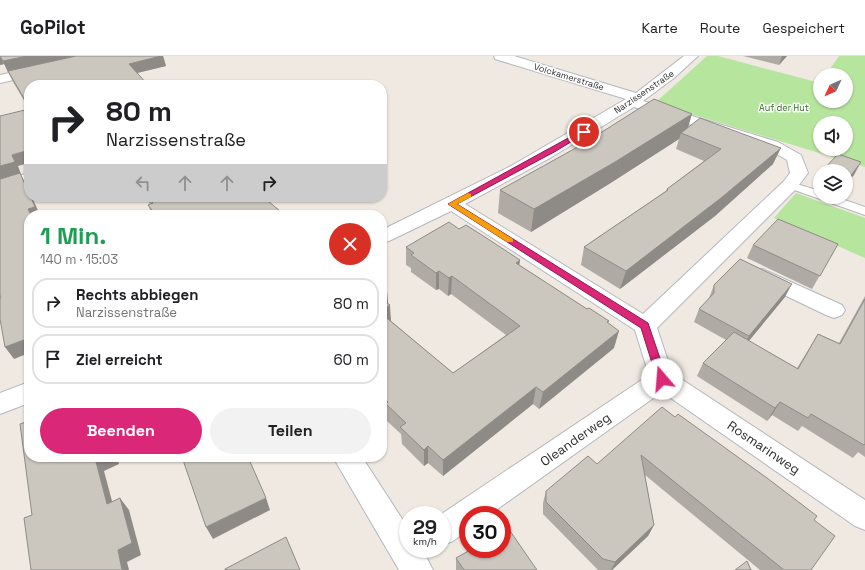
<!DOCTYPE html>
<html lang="de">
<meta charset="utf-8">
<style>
:root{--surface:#fff;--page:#f2f2f2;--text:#202124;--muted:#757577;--line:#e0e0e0;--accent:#db2777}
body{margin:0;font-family:"Space Grotesk",sans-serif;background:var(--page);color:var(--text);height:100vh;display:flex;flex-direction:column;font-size:15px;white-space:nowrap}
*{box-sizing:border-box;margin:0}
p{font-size:13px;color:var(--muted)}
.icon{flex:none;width:22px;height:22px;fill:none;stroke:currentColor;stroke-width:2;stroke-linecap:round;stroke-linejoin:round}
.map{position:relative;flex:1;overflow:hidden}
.panel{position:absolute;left:24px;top:154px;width:363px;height:252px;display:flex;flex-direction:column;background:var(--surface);border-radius:16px;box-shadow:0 1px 3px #0004}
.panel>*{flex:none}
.guide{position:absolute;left:24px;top:24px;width:363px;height:122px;border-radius:16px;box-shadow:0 1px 3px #0004;background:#fff;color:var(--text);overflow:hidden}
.needle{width:26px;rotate:226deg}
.fabs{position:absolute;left:813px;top:12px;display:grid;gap:8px}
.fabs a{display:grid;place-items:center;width:40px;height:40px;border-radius:50%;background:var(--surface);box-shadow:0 1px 3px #0004;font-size:20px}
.speed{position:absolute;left:399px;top:450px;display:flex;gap:8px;font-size:20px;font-weight:700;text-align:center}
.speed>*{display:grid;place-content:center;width:52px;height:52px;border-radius:50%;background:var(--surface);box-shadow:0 1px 3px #0004;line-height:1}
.speed small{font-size:10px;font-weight:400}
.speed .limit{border:6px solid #d22;background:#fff;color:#111}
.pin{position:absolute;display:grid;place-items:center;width:34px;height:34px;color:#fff;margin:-17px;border:2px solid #fff;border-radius:50%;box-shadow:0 1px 4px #0007}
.me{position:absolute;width:44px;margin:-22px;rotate:342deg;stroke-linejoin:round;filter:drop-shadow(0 0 3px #0008)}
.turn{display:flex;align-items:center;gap:14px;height:84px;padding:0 16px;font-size:18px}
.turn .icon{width:52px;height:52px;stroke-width:2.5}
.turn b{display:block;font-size:28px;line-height:34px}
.lanes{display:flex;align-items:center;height:38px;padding:0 16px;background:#0003;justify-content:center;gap:20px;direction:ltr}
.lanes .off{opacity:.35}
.round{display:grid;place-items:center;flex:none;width:42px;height:42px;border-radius:21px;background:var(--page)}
.summary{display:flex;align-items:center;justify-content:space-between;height:68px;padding:0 16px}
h1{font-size:24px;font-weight:700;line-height:30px;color:#1e9e55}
.button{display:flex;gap:8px;margin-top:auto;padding:8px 16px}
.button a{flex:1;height:46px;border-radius:24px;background:var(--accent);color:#fff;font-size:16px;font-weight:700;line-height:46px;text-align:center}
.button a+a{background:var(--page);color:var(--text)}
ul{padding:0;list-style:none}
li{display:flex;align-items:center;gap:12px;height:50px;margin:0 8px 6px;padding:0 8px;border:2px solid var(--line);border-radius:16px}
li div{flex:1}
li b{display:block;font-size:15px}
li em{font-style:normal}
header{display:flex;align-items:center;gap:24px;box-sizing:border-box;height:56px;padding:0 20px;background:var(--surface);border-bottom:1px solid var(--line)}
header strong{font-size:19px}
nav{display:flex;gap:22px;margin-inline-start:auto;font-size:14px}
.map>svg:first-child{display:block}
</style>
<header>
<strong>GoPilot</strong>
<nav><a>Karte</a><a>Route</a><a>Gespeichert</a></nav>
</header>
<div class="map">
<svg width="865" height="514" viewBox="0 0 865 514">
<rect width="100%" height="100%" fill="#efe9e1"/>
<g fill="#b6e59e" fill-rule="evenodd">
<path d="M707,0H718L820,27V45H846V19H826L839,0H865V111L655,47ZM820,67H846V93H820Z"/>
<path d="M796,137L865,162V202L774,162Z"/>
</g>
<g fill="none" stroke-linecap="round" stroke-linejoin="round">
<g stroke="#b4b7c1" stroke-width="2">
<path id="lane" d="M790,126L820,135V141H836L865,151V159L786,131L784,129L786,127Z"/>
</g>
<g stroke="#b4b7c1" stroke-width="2">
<g id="street">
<path d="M494,0H514L636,37L684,0H698L674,22L643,45L778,86L801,99L808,117L796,133L657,272L672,317L865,444V474L855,470L662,336L489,459H468V474L453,485L442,489V459H440L649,319L635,274L451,155L389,185L382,187V174L511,110L626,43L495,3ZM634,51L766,92L787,104L790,117L784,125L643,258L465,148L550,102Z"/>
<path d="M40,10L45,11L47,14L45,17L0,27V19Z"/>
<path d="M29,117V127L0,135V125Z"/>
<path d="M762,213L842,249L845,254L842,259L834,262L826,259L755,225L752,220L755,215Z"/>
<path d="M29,326V347L0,358V337Z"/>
<path d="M333,401H362L408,472V493H422L433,514H399Z"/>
</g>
</g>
<use href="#lane" fill="#fff" fill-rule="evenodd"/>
<use href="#street" fill="#fff" fill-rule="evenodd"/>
</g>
<g fill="#afaba4">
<path d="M0,0H163L166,10L137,17L29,29V53L13,26L4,8L0,9Z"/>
<path d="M743,0H787L779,9Z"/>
<path d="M688,71L773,108L715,160L620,233L581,209L584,191L666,135L667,133L704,105L676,93L679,83L609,128L531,176L498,157L500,134Z"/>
<path d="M820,117V132L814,130Z"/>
<path d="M145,141H263L285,159H152L148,149L150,148Z"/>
<path d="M459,173L520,204L519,209L587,253L609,265L608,267L614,292L539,353L533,348L443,420L428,407L424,410L402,388L401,378L387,365V361L382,356V232L387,235L388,247L391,265L453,317L506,279L451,238L448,240L439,233L436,234L411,216V212L406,209V191Z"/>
<path d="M838,188L812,233L747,202L753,189Z"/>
<path d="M714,229L785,241L749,285L797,312L818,278L839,287L865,240V401L858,396L853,402L802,370L798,375L772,359L767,365L697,320L703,307L726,284L694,266L699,253L709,243V242Z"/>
<path d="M675,361L814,464L811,514H760L645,419L654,469L648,480L612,514H598L543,458V447L546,435L597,408Z"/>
<path d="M456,502L537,514H456Z"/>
</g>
<g fill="#8e8b86">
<path d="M27,0H77L8,16L3,5Z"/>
<path d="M161,0H163L166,10L133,18L129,8Z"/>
<path d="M782,0H787L779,9Z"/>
<path d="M0,1L4,8L0,9Z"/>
<path d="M692,58L686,79L681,77L679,83L609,128L531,176L534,153Z"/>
<path d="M781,92L773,108L715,160L620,233L626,215Z"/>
<path d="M29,94V107L18,110L21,118H20L29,134V137L0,124V110L12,99Z"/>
<path d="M861,106L854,119L846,129V126Z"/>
<path d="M31,141H32L40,159H31L28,153Z"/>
<path d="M520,204L517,222L516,207Z"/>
<path d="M439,215V233L436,234V217Z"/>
<path d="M452,220L451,238L448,240L449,222Z"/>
<path d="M792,228L785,241L742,293L749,280Z"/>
<path d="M387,235L388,250L390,249L391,266L382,272V238Z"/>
<path d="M619,275L614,292L539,353L543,336Z"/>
<path d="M29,282V297L14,303L5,291Z"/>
<path d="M536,331L533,348L443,420V404Z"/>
<path d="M780,346L772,359L767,365L775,352Z"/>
<path d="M428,390V407L424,410V394Z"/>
<path d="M97,401H117L119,408L104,415L116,460L107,448L95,402Z"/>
<path d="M120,442L129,454L141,499L127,506L129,514H122L118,494Z"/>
<path d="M266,442L270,454L213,483L206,471Z"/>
<path d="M654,469L648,480L612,514H611L615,506Z"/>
</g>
<g fill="#cbc7bf" stroke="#8e8b86">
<path d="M0,0H27L3,5Z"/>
<path d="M76,0H161L129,8L148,29H29V51L8,15Z"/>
<path d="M654,43L692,58L615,106L534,153L500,134L583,88Z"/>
<path d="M29,53V94L12,99L15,106L0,110V60Z"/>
<path d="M700,62L781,92L721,142L626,215L584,191L668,134L667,133L721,93L681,77Z"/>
<path d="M838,98L861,106L846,126V115H822Z"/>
<path d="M20,117L29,137V141H31L35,151L28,153L31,159H29V282L5,291L0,263V242L1,241L0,239V123Z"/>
<path d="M149,141H263L285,159H156L148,149L153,147Z"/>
<path d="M778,163L838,188L820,220L753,189Z"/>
<path d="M449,166L459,173L466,169L488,183L520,204L516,207L587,253L589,252L609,265L607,266L619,275L543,336L536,331L443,404L428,390L424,394L400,371L406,367L386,348L388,346L382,340V258L453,317L520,270L452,220L449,222L439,215L436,217L411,199L414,197L406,191Z"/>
<path d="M740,203L792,228L749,280L699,253L714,237V229Z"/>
<path d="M382,232L387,235L382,238Z"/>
<path d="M382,243L390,249L382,254Z"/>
<path d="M865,243V388L864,389L811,358L808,362L780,346L775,352L703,307L734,276L798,313L818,278L840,288Z"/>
<path d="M662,351L675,361L678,358L767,422L817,460L814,464L835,480L811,514H784L641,399L654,469L615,506L603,503L546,446V435L588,400L597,408Z"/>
<path d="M29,365V401H97L95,402L107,448L120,442L132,487L118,494L122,514H31L24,462L32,459L20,368Z"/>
<path d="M189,401H248L266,442L206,471L183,404Z"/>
<path d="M508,472L537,514H464L456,502L472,493H502V476Z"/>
<path d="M286,481L300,514H225V513Z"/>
<path d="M747,505L751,514H735Z"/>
</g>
<path fill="#db2777" stroke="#8e194d" d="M581,75L587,76L556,95L457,148L648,267L667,323L666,325H659L657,323L641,272L448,148Z"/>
<path fill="#f59e0b" d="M468,137L471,138V141L457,148L513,183V186H507L448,148Z"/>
<g text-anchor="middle" stroke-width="3" stroke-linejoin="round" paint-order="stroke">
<g font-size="9" fill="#2e2e2e" stroke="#fff">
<text transform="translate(569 21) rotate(17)" y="3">Volckamerstraße</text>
<text transform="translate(644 36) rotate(-34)" y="3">Narzissenstraße</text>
</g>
<g font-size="9" fill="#2c6e1b" stroke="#fff">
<text x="784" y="55">Auf der Hut</text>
</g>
<g font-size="13" fill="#2e2e2e" stroke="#fff">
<text transform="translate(575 383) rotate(-35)" y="5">Oleanderweg</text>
<text transform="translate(764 391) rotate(34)" y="5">Rosmarinweg</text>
</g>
</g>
</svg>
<div class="fabs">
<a><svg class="needle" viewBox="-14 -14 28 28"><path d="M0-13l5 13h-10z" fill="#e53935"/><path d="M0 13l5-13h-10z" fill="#757577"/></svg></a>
<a><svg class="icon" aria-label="sound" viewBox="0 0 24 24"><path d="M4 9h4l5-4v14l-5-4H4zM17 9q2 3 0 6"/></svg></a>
<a><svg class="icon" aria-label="layers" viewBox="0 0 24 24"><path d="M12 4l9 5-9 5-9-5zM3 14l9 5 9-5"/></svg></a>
</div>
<div class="speed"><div>29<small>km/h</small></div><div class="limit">30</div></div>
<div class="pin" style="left:584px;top:76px;background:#d93025"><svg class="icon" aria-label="arrive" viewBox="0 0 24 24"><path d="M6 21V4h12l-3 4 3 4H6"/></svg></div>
<svg class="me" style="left:662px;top:323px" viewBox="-20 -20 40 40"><circle r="19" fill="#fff"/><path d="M0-13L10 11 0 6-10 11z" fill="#db2777"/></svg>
<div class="guide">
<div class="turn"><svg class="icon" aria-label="right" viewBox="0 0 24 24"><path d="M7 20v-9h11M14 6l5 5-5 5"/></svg><div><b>80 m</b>Narzissenstraße</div></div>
<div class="lanes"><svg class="icon off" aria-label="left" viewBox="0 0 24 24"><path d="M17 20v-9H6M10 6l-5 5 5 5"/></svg><svg class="icon off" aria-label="ahead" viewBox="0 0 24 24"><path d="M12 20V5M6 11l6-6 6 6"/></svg><svg class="icon off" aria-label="ahead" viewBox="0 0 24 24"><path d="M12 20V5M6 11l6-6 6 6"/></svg><svg class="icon" aria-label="right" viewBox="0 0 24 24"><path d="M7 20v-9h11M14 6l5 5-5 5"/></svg></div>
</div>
<section class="panel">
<div class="summary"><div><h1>1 Min.</h1><p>140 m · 15:03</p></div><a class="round" style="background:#d93025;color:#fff"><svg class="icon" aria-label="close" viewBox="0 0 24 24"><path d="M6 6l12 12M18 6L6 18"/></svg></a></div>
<ul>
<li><svg class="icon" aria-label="right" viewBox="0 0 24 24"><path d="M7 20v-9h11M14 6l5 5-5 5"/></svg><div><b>Rechts abbiegen</b><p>Narzissenstraße</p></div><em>80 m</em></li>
<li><svg class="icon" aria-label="arrive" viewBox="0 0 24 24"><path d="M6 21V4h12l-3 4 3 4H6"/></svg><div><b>Ziel erreicht</b></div><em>60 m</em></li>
</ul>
<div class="button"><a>Beenden</a><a>Teilen</a></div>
</section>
</div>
